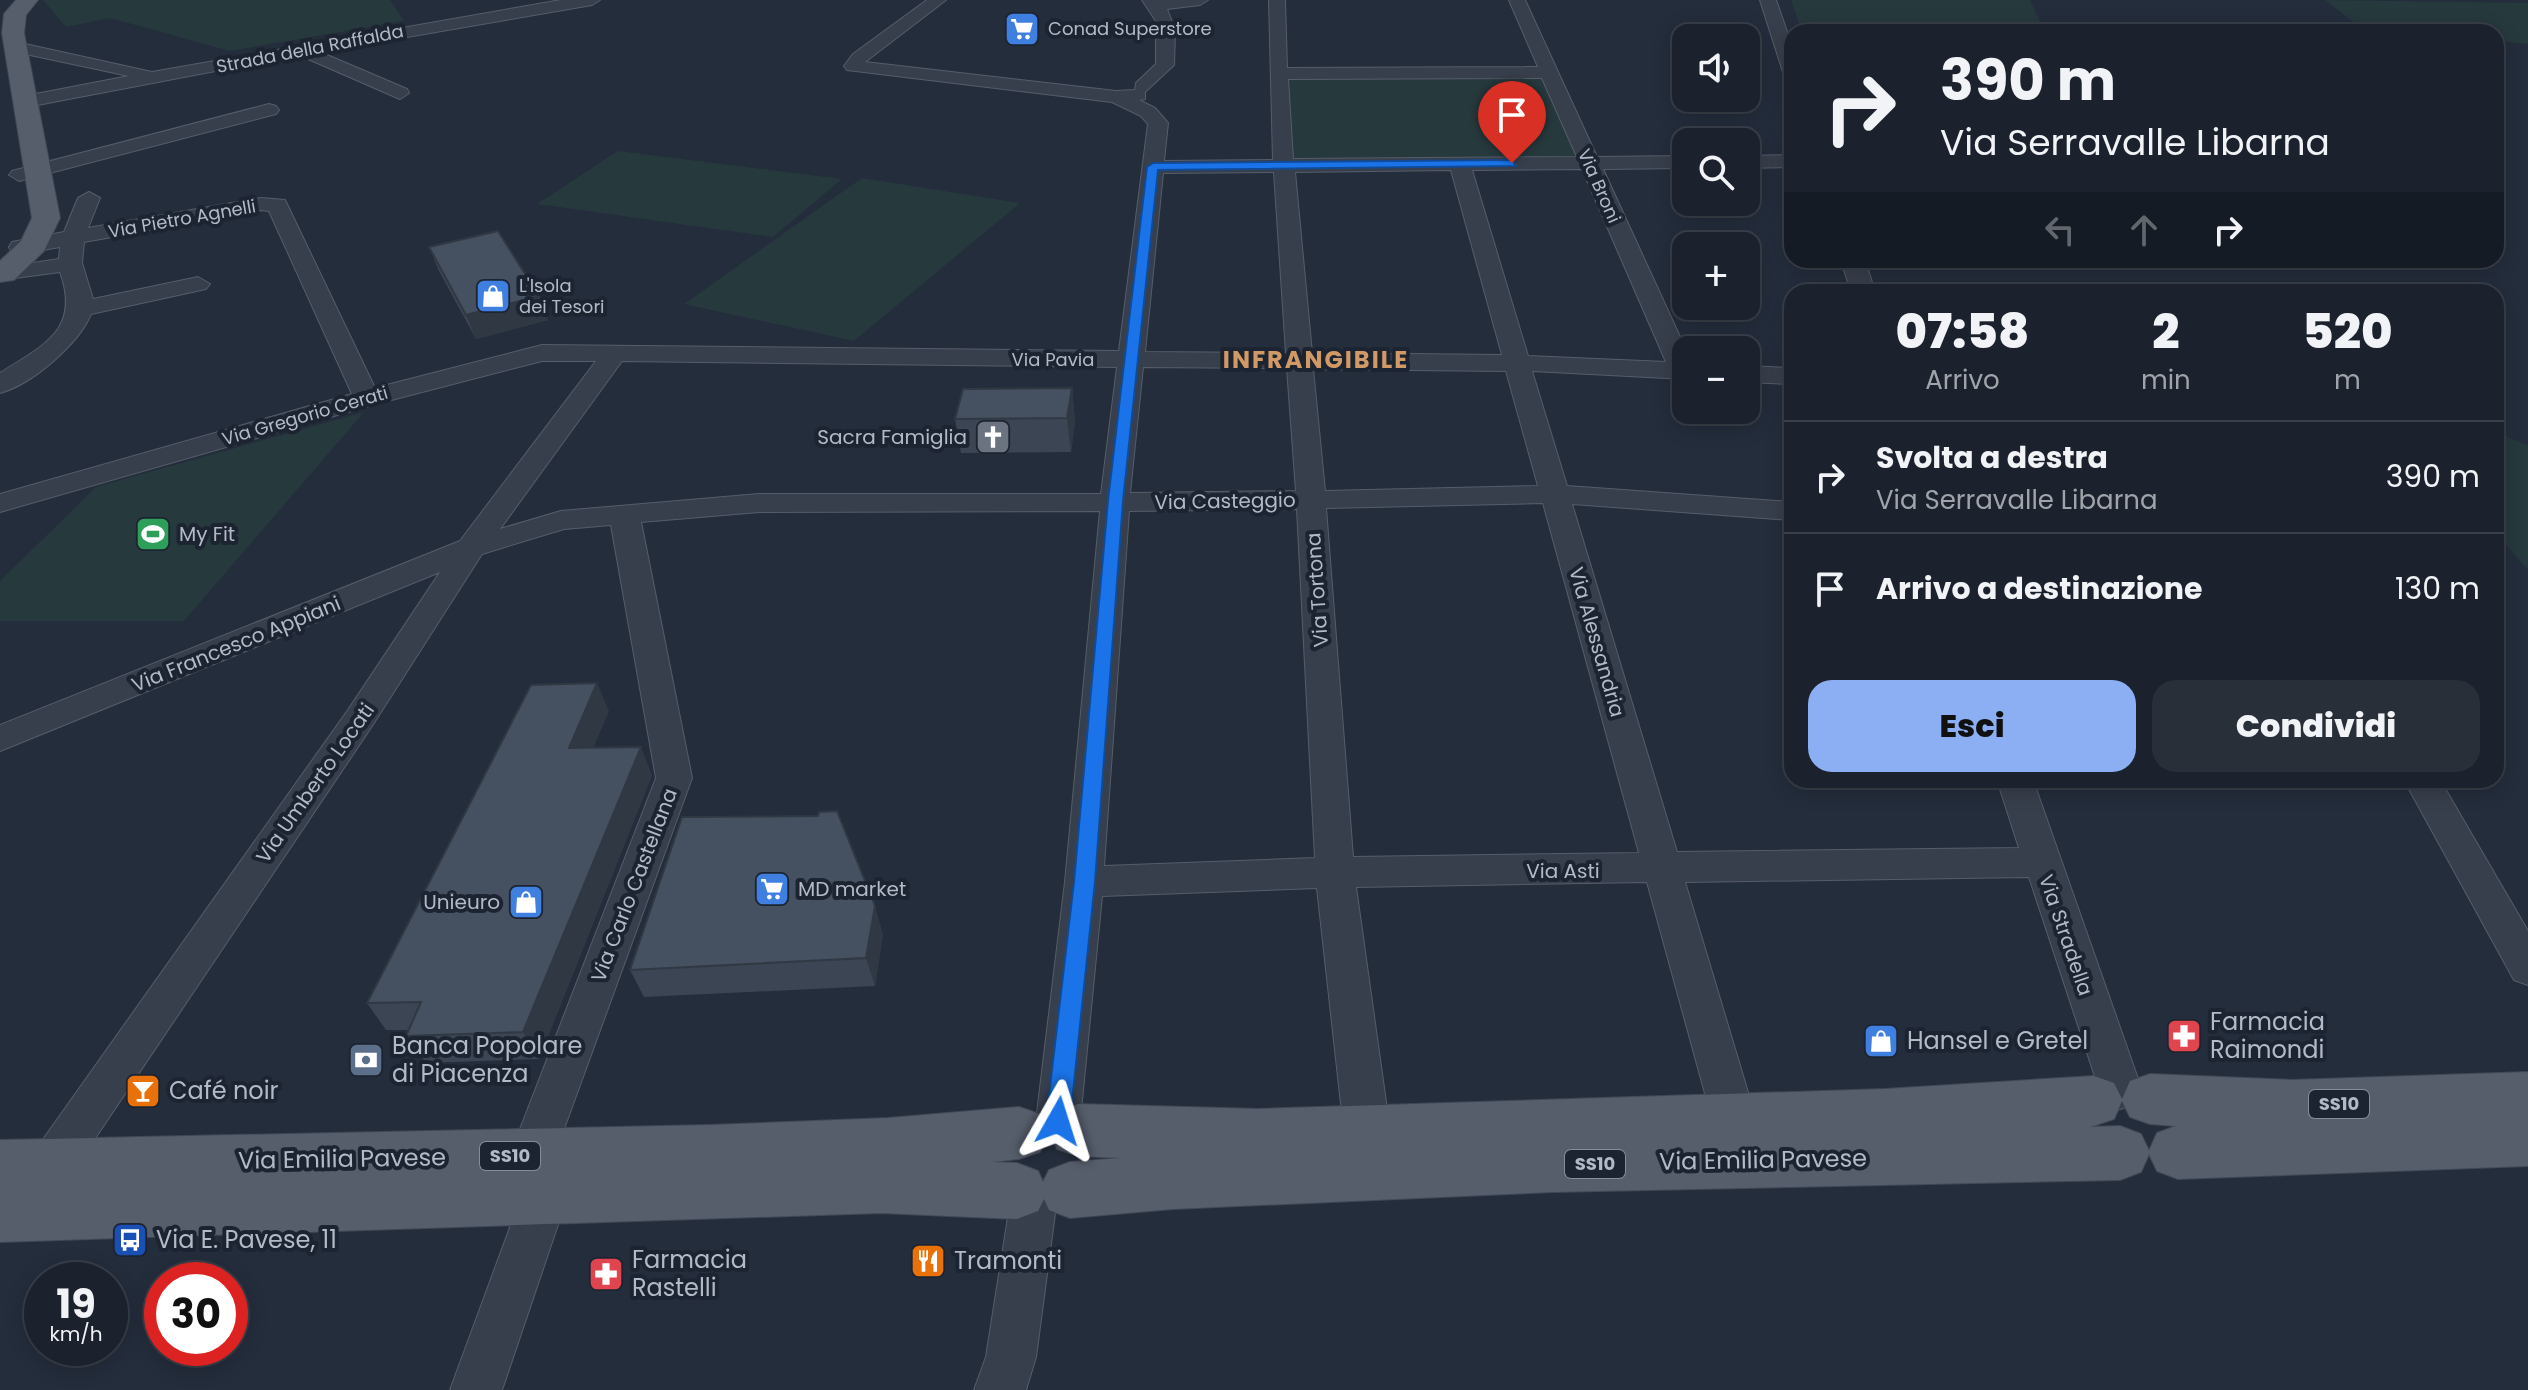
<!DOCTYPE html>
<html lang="it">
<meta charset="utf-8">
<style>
:root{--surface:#1b222d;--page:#282f39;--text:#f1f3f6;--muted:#a0a4aa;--line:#393f49;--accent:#8caff4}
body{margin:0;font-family:Poppins,sans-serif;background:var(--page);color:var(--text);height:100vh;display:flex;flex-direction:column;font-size:30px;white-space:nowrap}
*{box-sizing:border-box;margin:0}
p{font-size:26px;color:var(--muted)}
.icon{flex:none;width:44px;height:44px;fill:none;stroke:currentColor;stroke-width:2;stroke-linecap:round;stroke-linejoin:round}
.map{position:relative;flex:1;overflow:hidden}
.drawer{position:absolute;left:1784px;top:284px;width:720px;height:504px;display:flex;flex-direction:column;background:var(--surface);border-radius:24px;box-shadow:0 4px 20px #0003,0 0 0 2px var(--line)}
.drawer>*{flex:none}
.banner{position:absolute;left:1784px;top:24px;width:720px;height:244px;border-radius:24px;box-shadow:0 4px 20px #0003,0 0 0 2px var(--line);background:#1b222d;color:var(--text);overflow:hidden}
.controls{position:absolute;left:1672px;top:24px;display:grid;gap:16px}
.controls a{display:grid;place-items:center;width:88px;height:88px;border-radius:16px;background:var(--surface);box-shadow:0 4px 20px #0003,0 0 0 2px var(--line);font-size:40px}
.speed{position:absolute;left:24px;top:1262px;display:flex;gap:16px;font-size:40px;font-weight:700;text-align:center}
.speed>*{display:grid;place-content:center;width:104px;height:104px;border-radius:50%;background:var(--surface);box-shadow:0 4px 20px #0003,0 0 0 2px var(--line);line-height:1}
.speed small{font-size:20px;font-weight:400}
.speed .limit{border:12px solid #d22;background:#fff;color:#111}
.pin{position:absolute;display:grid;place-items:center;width:68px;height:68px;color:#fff;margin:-82px -34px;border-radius:50% 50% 50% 0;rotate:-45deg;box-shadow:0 0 8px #0007}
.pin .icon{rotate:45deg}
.me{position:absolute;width:88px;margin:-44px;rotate:6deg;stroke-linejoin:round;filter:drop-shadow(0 0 6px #0008)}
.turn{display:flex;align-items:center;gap:28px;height:168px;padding:0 24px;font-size:36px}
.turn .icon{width:104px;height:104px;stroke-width:2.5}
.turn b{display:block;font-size:56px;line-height:68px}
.lanes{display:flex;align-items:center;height:76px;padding:0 24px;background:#0003;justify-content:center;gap:40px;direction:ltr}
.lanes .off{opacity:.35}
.eta{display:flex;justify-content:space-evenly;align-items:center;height:136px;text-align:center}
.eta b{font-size:48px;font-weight:800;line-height:56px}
.cta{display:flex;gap:16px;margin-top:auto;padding:16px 24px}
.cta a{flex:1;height:92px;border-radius:24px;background:var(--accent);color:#111;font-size:32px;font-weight:800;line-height:92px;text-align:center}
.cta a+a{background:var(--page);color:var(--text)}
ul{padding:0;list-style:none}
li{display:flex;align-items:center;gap:24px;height:112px;padding:0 24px;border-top:2px solid var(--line)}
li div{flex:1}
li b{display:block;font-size:30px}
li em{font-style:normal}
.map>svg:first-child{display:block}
</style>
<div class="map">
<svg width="2528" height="1390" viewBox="0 0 2528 1390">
<rect width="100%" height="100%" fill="#242d3c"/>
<g fill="#26393d">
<path d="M43,0H390L404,21L230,51L110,18L66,27Z"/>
<path d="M1791,0H2030L2045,32H1802Z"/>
<path d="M2325,0L2528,3V44L2496,41V32H2367Z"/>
<path d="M1544,75L1580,160L1292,163L1285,77Z"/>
<path d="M618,151L842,179L773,237L537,204Z"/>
<path d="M862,178L1020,203L854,341L684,304Z"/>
<path d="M364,412L184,621H0V581L96,487Z"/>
<path d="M2496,425L2509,438L2528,445V570L2496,534Z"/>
</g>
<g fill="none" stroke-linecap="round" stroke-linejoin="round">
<g stroke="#565d6a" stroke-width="2">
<g id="minor">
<path d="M561,0H600L592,5L320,52L407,89L409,93L400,99L299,55L27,107L20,105V97L129,76L16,52L7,47L16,42L152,72Z"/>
<path d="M927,0H946L865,62L1116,91L1135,90L1136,83L1156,64V21L1142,0H1208L1200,5L1167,9L1175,30L1174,65L1145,92V99L1139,100L1155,108L1168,123L1164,161L1273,160L1269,0H1285L1287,68L1538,67L1509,0H1525L1597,157L1686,156V168L1603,169L1686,350V379L1532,371L1567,486L1792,502V520L1572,504L1677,852L2019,848L1997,780H2033L2142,1090L2136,1104L2120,1109L2104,1104L2029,877L1685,882L1756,1119L1750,1133L1734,1139L1718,1133L1712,1119L1647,882L1356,887L1390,1131L1383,1145L1367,1151L1351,1145L1344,1131L1317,888L1102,896L1080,1121L1074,1135L1058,1141L1042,1135L1036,1121L1065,882L1100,511L759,512L641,522L692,778L549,1170L533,1176L517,1170L510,1155L656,778L611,525L564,529L482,554L372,726L59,1192L43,1198L27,1192L20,1177L27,1162L348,710L440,572L0,751V725L460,541L596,361H542L376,404L0,512V494L352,394L269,211L261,210L84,242L82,263L93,299L198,277L210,284L206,289L91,314C79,344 31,385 0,393V373C44,345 81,330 60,272L0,280V268L59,259L60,247L20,254L12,252L9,247L12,242L64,232L78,198L89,192L100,198L88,228L261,198L285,200L375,388L542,345L1119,351L1148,124L1141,116L1112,102L847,70L844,66L853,54ZM1542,78L1577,157L1293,159L1288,79ZM1582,169L1666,362L1528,356L1472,170ZM1451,170L1502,355L1312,353L1295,172ZM1274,172L1286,353L1145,352L1163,173ZM622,361L1117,367L1101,494H759L561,511L500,529ZM1143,367L1287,368L1296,491L1130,493ZM1313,369L1506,371L1538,486L1325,491ZM1543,503L1639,853L1353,857L1326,508ZM1297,509L1315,858L1104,866L1129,511Z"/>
<path d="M1760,0H1776L1792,46V77L1783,72Z"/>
<path d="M269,104L276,106L279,110L276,114L19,181L9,175L12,171Z"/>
<path d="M1792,155V167L1746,168V156Z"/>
<path d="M1841,260H1865L1875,292H1851Z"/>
<path d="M1746,366L1792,368V384L1746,382Z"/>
<path d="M2404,780H2440L2528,931V985L2514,980Z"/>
<path d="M545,1173L561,1180L568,1195L502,1390H450L522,1195L529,1180Z"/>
<path d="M1034,1176L1051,1183L1057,1198L1036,1357L1026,1390H974L986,1357L1011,1198L1017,1183Z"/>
</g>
</g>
<g stroke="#414855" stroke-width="2">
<g id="major">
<path d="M16,0H38L26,15L24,33L60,218L44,251L14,280L0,282V261L21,241L32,218L2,33L4,14Z"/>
<path d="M2528,1072V1166L2178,1179L2157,1171L2149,1154L2141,1172L2120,1180L1553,1192L1173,1209L1070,1218L1049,1210L1044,1199L1038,1211L1017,1219L881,1213L0,1242V1140L710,1125L888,1118L1019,1107L1040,1114L1048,1133L1040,1152L1019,1159L992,1162L1017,1163L1038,1171L1043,1182L1049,1170L1070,1162L1122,1158L1078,1156L1057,1149L1049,1130L1057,1111L1078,1104L1258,1109L1885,1089L2094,1076L2114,1083L2122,1099L2130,1081L2150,1074L2292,1080ZM2122,1101L2130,1117L2150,1124L2176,1126L2157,1133L2149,1151L2141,1134L2120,1126L2090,1127L2114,1119Z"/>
</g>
</g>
<use href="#minor" fill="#383f4c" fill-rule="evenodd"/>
<use href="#major" fill="#565e6c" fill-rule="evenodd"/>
</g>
<g fill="#3b4553">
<path d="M429,247L548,320L476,339L439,271Z"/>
<path d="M1072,388L1075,422L1071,452L961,453L955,419Z"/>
<path d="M609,711L593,747L652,775L539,1059L426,1063L406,1036L409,1030H386L367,1003Z"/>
<path d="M883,934L875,986L644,997L630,970Z"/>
</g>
<g fill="#303843">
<path d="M539,296L548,320L476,339L466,315Z"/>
<path d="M1072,388L1075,422L1071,452L1067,418Z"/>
<path d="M597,683L609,711L582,775L569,748Z"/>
<path d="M641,747L652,775L539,1059L523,1032Z"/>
<path d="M875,906L883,934L875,986L866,958Z"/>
</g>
<g fill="#455060" stroke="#303843" stroke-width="2">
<path d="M498,231L539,296L466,315L429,247Z"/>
<path d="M1072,388L1067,418L955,419L963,389Z"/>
<path d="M597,683L569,748L641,747L523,1032L406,1036L421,1002L367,1003L531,685Z"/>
<path d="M837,811L875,906L866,958L630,970L682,817L818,816L819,812Z"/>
</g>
<path fill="#1a73e8" stroke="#114b97" stroke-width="2" d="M1512,160L1516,166L1158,170L1123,501L1095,882L1070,1121L1067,1129L1058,1132L1050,1129L1046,1121L1074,882L1108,501L1147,167L1153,163Z"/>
<defs>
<g id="supermarket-square" transform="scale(1.8)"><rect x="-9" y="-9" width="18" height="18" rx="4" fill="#3f7fe0" stroke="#1d2431"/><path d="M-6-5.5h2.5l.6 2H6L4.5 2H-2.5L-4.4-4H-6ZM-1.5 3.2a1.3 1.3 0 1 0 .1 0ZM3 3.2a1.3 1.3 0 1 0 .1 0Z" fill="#fff"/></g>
<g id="shop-square" transform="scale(1.8)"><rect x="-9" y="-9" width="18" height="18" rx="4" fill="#3f7fe0" stroke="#1d2431"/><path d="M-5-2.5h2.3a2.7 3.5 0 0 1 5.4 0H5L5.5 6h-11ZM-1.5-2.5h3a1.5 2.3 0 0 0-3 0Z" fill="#fff"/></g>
<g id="church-square" transform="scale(1.8)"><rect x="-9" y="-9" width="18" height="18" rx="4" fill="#6b7280" stroke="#1d2431"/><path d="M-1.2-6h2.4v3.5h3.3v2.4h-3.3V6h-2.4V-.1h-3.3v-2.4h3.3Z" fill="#fff"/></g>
<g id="stadium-square" transform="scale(1.8)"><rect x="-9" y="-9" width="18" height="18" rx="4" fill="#2e9e5b" stroke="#1d2431"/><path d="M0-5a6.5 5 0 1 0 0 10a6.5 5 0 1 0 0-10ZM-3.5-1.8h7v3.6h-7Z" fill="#fff"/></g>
<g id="pharmacy-square" transform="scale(1.8)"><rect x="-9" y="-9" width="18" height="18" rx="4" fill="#e0444e" stroke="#1d2431"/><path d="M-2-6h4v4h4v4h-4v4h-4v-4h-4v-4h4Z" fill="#fff"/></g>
<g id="bank-square" transform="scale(1.8)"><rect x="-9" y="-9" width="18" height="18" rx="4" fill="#5c6f8a" stroke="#1d2431"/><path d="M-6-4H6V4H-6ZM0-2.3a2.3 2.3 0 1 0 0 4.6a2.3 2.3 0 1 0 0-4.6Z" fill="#fff"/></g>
<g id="bar-square" transform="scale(1.8)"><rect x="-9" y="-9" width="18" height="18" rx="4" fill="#e8710a" stroke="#1d2431"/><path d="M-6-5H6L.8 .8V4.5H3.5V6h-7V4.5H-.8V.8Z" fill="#fff"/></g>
<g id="bus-square" transform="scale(1.8)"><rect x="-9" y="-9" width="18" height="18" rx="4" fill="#1a4fb4" stroke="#1d2431"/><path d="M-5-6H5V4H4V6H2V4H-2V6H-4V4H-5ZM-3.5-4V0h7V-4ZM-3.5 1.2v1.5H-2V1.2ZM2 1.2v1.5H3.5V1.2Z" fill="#fff"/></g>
<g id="restaurant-square" transform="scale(1.8)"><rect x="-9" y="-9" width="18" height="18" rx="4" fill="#e8710a" stroke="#1d2431"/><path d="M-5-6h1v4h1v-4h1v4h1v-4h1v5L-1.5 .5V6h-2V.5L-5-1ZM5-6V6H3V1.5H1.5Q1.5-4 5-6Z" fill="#fff"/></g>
</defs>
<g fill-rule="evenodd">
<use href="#supermarket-square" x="1022" y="29"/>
<use href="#shop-square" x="493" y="296"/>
<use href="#church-square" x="993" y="437"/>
<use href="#stadium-square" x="153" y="534"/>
<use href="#supermarket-square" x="772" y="889"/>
<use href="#shop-square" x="526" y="902"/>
<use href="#pharmacy-square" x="2184" y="1036"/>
<use href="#shop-square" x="1881" y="1041"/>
<use href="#bank-square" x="366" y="1060"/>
<use href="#bar-square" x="143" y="1091"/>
<use href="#bus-square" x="130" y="1240"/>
<use href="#restaurant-square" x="928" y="1261"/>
<use href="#pharmacy-square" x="606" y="1274"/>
</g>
<g text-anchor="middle" stroke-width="8" stroke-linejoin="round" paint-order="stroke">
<g font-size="18" fill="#b3bac7" stroke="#1d2431" text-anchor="start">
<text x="1048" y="35">Conad Superstore</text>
<text x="519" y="292">L'Isola<tspan x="519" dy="21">dei Tesori</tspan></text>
</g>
<g font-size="18" fill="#b3bac7" stroke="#1d2431">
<text transform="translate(310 49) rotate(-11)" y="6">Strada della Raffalda</text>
<text transform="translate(1599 186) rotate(66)" y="6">Via Broni</text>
<text transform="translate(182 219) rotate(-10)" y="6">Via Pietro Agnelli</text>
<text x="1053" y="366">Via Pavia</text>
<text transform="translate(305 416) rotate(-16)" y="6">Via Gregorio Cerati</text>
</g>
<g fill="#1d2431" stroke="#868d9a" stroke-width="2">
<rect x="2309" y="1090" width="60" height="28" rx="6"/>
<rect x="480" y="1142" width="60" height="28" rx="6"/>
<rect x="1565" y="1150" width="60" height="28" rx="6"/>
</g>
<g font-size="18" font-weight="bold" fill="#b3bac7">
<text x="2339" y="1110">SS10</text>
<text x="510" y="1162">SS10</text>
<text x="1595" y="1170">SS10</text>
</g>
<g font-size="20" fill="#b3bac7" stroke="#1d2431" text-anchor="end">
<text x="967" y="444">Sacra Famiglia</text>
<text x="179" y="541" text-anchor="start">My Fit</text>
<text x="798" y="896" text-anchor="start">MD market</text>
<text x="500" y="909">Unieuro</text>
</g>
<g font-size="20" fill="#b3bac7" stroke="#1d2431">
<text transform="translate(1225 501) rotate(-1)" y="7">Via Casteggio</text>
<text transform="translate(1317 590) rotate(-94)" y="7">Via Tortona</text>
<text transform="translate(1597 642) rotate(74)" y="7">Via Alessandria</text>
<text transform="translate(236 644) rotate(-22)" y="7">Via Francesco Appiani</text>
<text transform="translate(315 783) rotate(-55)" y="7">Via Umberto Locati</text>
<text x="1563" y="878">Via Asti</text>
<text transform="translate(634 885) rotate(-69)" y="7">Via Carlo Castellana</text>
<text transform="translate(2066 935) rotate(71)" y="7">Via Stradella</text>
</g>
<g font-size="24" font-weight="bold" letter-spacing="2" fill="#d19965" stroke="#1d2431">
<text x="1316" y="368">INFRANGIBILE</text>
</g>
<g font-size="24" fill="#b3bac7" stroke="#1d2431" text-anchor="start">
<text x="2210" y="1030">Farmacia<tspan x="2210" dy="28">Raimondi</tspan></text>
<text x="1907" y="1049">Hansel e Gretel</text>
<text x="392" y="1054">Banca Popolare<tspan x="392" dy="28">di Piacenza</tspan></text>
<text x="169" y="1099">Café noir</text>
<text x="156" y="1248">Via E. Pavese, 11</text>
<text x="632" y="1268">Farmacia<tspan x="632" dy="28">Rastelli</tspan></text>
<text x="954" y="1269">Tramonti</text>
</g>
<g font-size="24" fill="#b3bac7" stroke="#1d2431">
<text transform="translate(342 1159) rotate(-1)" y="8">Via Emilia Pavese</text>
<text transform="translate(1763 1160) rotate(-1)" y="8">Via Emilia Pavese</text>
</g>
</g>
</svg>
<div class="controls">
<a><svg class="icon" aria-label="sound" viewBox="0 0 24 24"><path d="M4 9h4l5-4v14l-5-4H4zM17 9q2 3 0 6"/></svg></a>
<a><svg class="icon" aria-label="search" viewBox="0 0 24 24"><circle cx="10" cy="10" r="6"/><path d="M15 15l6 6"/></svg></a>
<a>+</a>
<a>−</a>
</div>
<div class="speed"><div>19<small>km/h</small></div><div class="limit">30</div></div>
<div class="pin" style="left:1512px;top:163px;background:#d93025"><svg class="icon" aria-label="arrive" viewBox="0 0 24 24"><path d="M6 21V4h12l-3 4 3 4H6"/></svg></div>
<svg class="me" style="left:1058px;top:1121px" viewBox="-20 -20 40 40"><path d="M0-17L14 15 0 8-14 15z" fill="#1a73e8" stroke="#fff" stroke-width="4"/></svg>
<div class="banner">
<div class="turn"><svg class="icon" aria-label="right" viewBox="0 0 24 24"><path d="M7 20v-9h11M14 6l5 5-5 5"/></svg><div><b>390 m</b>Via Serravalle Libarna</div></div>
<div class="lanes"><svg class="icon off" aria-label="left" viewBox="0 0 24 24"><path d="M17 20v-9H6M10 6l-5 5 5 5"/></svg><svg class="icon off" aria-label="ahead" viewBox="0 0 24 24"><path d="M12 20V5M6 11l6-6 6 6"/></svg><svg class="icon" aria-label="right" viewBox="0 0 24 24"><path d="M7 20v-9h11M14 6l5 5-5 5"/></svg></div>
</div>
<section class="drawer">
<div class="eta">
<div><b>07:58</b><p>Arrivo</p></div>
<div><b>2</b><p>min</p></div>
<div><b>520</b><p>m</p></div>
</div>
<ul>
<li><svg class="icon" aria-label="right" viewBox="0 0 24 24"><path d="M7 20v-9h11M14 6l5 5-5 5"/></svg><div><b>Svolta a destra</b><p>Via Serravalle Libarna</p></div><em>390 m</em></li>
<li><svg class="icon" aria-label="arrive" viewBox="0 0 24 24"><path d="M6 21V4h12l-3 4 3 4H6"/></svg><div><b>Arrivo a destinazione</b></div><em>130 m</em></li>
</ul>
<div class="cta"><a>Esci</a><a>Condividi</a></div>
</section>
</div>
